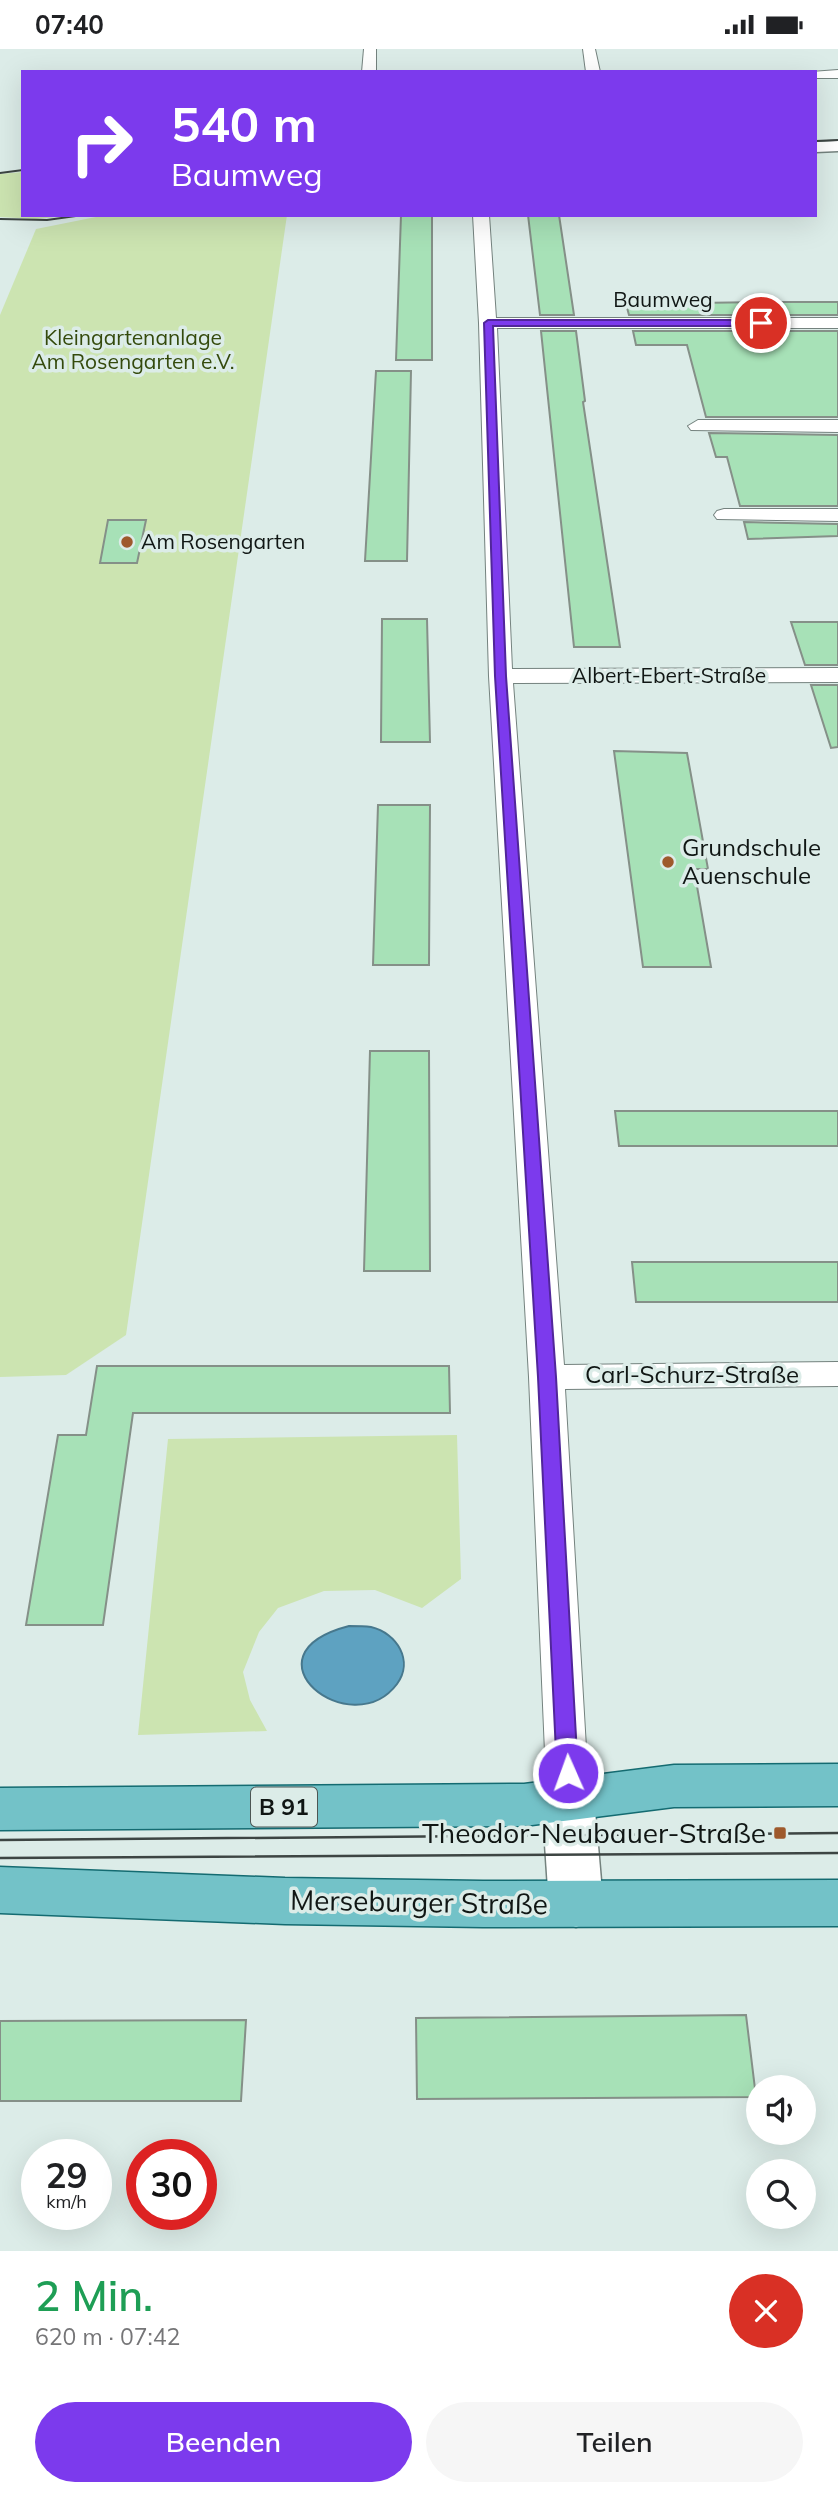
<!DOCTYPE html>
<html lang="de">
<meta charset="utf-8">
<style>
:root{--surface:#fff;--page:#f6f6f6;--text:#202124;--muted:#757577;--accent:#7c3aed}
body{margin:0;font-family:Mulish,sans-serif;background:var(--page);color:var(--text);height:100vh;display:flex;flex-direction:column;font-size:26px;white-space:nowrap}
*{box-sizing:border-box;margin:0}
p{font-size:23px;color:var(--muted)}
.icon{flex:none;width:38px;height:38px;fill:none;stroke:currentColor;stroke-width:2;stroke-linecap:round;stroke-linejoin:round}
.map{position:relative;height:2202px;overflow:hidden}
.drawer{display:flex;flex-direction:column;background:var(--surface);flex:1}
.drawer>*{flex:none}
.hud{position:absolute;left:21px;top:21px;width:796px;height:147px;border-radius:0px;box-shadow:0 7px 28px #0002;background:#7c3aed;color:#fff;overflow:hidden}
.buttons{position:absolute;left:746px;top:2026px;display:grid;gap:14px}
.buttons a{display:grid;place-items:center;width:70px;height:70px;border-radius:50%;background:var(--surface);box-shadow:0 7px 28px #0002;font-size:35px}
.speed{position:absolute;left:21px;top:2090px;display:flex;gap:14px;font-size:35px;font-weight:700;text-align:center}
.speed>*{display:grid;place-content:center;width:91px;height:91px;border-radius:50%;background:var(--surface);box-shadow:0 7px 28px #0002;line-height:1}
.speed small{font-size:18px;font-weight:400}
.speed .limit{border:10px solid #d22;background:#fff;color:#111}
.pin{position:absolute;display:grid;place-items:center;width:60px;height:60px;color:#fff;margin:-30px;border:4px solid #fff;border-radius:50%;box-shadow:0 2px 7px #0007}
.me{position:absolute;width:77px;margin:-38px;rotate:358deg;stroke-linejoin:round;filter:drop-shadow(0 0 5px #0008)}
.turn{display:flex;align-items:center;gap:24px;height:147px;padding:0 35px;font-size:32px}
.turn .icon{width:91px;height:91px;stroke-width:2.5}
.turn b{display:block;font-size:49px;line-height:60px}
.round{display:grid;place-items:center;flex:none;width:74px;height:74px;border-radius:37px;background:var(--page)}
.overview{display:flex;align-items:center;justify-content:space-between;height:119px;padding:0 35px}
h1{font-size:42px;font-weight:600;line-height:52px;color:#1e9e55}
.button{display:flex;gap:14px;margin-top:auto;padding:14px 35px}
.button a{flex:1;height:80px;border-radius:42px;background:var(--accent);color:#fff;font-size:28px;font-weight:600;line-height:80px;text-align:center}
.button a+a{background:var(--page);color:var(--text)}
.status{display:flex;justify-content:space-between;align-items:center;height:49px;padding:0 35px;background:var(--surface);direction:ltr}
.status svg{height:19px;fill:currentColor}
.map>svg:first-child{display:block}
</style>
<div class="status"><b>07:40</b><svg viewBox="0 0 49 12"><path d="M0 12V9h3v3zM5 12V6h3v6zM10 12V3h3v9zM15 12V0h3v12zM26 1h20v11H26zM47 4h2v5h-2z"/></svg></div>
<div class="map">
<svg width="838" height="2202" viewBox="0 0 838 2202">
<rect width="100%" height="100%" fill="#dcece8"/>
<g fill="#cce4b1">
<path d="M23,123V166H75L36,170L0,168V125Z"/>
<path d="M106,166H287L126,1286L66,1326L0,1328V266L36,180Z"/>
<path d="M457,1386L461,1530L422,1559L375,1541L324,1542L278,1559L259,1583L243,1623L250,1651L267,1682L138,1686L168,1390Z"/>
</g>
<path fill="#5ea2c1" stroke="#47788d" stroke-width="2" d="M349,1577C356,1577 364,1577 371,1578C397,1584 414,1612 397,1635C351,1696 238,1606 349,1577Z"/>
<g fill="#a7e1b7" stroke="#859088" stroke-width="2">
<path d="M401,166H432V311H396Z"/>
<path d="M528,166H559L574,266H540Z"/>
<path d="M773,253H838V266H629L626,255Z"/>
<path d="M541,282H576L585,352L583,353L620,598H574Z"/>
<path d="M633,282H838V368H706L687,296H636Z"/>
<path d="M376,322H411L407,512H365Z"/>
<path d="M709,384L838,386V457H740L727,408H716Z"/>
<path d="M108,471H146L137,514H100Z"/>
<path d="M744,473L838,475V487L748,490Z"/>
<path d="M382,570H427L430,693H381Z"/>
<path d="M791,573H838V616H805Z"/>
<path d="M811,636H838V698L831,699Z"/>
<path d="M614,702L687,704L708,820H694L711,918H643Z"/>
<path d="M378,756H430L429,916H373Z"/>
<path d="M370,1002H429L430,1222H364Z"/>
<path d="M615,1062H838V1097H619Z"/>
<path d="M632,1213H838V1253H636Z"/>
<path d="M97,1317H449L450,1364H133L103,1576H26L58,1386H86Z"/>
<path d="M746,1966L756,2048L417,2050L416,1969Z"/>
<path d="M246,1971L241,2052H0V1972Z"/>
</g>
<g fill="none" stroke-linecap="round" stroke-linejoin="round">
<g stroke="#74827e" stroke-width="2">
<g id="minor">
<path d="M364,0H376V23H362Z"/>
<path d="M583,0H595L600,23H586Z"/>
<path d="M838,21V29H816V23H811Z"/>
<path d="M473,166H489L496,269H838V279H497L512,620L838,619V633L513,634L564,1316L838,1313V1337L565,1340L589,1750L583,1762L568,1767L553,1762L547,1750L529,1328L489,627L479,274Z"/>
<path d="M698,371H838V383L691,381L688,377Z"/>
<path d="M724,460H838V472L717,470L714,466L717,462Z"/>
</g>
</g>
<g stroke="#74827e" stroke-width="3">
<g id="tertiary">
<path d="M838,92V102L816,103V93Z"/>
<path d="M568,1729L586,1735L594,1750L603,1855L595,1871L576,1878L557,1871L549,1855L542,1750L550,1735Z"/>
</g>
</g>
<g stroke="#146b71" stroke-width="3">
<g id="primary">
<path d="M838,1715V1757L674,1758L524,1777L0,1781V1739L524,1735L674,1716Z"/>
<path d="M0,1818L285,1829L483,1832L838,1831V1877L483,1878L285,1875L0,1864Z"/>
</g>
</g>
<use href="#minor" fill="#fff" fill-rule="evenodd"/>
<use href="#tertiary" fill="#fff" fill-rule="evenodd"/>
<use href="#primary" fill="#73c2c8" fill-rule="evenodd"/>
<g stroke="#3d4543" stroke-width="2">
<path d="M816,92L838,91"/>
<path d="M0,124L23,121"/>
<path d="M0,170L47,171L83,166"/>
</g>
<g stroke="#3d4543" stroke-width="2.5">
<path d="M0,1791L838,1784"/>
<path d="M0,1809L838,1804"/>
</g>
</g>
<path fill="#7c3aed" stroke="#51269a" stroke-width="2" d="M488,271H761L765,274L761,277H493L506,627L556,1328L578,1724L575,1730L568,1732L560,1730L557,1724L538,1328L495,627L484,274Z"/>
<g fill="#9e592c" stroke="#dcece8" stroke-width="2.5">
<circle cx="127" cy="493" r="7"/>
<circle cx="668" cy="813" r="7"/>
<rect x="773" y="1777" width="14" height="14" rx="3.5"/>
</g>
<g text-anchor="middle" stroke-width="7" stroke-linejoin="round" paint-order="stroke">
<g font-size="21" fill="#101614" stroke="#dcece8">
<text x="663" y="258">Baumweg</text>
<text x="669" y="634">Albert-Ebert-Straße</text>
</g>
<g font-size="21" fill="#344a0c" stroke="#dcece8">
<text x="133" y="296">Kleingartenanlage<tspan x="133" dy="24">Am Rosengarten e.V.</tspan></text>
</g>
<g font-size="21" fill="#101614" stroke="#dcece8" text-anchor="start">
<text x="141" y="500">Am Rosengarten</text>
</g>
<rect fill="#dcece8" stroke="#4d5654" stroke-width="2" x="251" y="1738.5" width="66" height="39" rx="5"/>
<g font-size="23" font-weight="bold" fill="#101614">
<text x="284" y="1766">B 91</text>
</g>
<g font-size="24" fill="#101614" stroke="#dcece8" text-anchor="start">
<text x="682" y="807">Grundschule<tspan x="682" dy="28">Auenschule</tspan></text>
</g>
<g font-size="24" fill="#101614" stroke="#dcece8">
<text x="692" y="1334">Carl-Schurz-Straße</text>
</g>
<g font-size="28" fill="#101614" stroke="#dcece8" text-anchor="end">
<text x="766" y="1794">Theodor-Neubauer-Straße</text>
</g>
<g font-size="28" fill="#101614" stroke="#dcece8">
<text transform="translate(419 1853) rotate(1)" y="10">Merseburger Straße</text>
</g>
</g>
</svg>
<div class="buttons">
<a><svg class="icon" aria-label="sound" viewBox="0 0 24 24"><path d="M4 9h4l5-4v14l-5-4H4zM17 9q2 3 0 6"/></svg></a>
<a><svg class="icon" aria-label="search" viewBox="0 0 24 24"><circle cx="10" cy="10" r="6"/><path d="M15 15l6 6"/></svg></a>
</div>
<div class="speed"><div>29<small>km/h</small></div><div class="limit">30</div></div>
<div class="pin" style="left:761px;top:274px;background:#d93025"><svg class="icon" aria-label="arrive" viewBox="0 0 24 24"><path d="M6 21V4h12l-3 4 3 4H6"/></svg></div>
<svg class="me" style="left:568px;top:1724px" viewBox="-20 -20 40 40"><circle r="17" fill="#7c3aed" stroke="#fff" stroke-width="3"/><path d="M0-11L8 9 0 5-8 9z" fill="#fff"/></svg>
<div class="hud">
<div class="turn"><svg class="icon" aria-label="right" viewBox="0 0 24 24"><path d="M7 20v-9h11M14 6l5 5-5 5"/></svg><div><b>540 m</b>Baumweg</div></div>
</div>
</div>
<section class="drawer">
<div class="overview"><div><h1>2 Min.</h1><p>620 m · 07:42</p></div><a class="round" style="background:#d93025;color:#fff"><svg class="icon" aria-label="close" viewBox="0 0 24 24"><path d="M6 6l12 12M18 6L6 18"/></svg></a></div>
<div class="button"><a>Beenden</a><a>Teilen</a></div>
</section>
